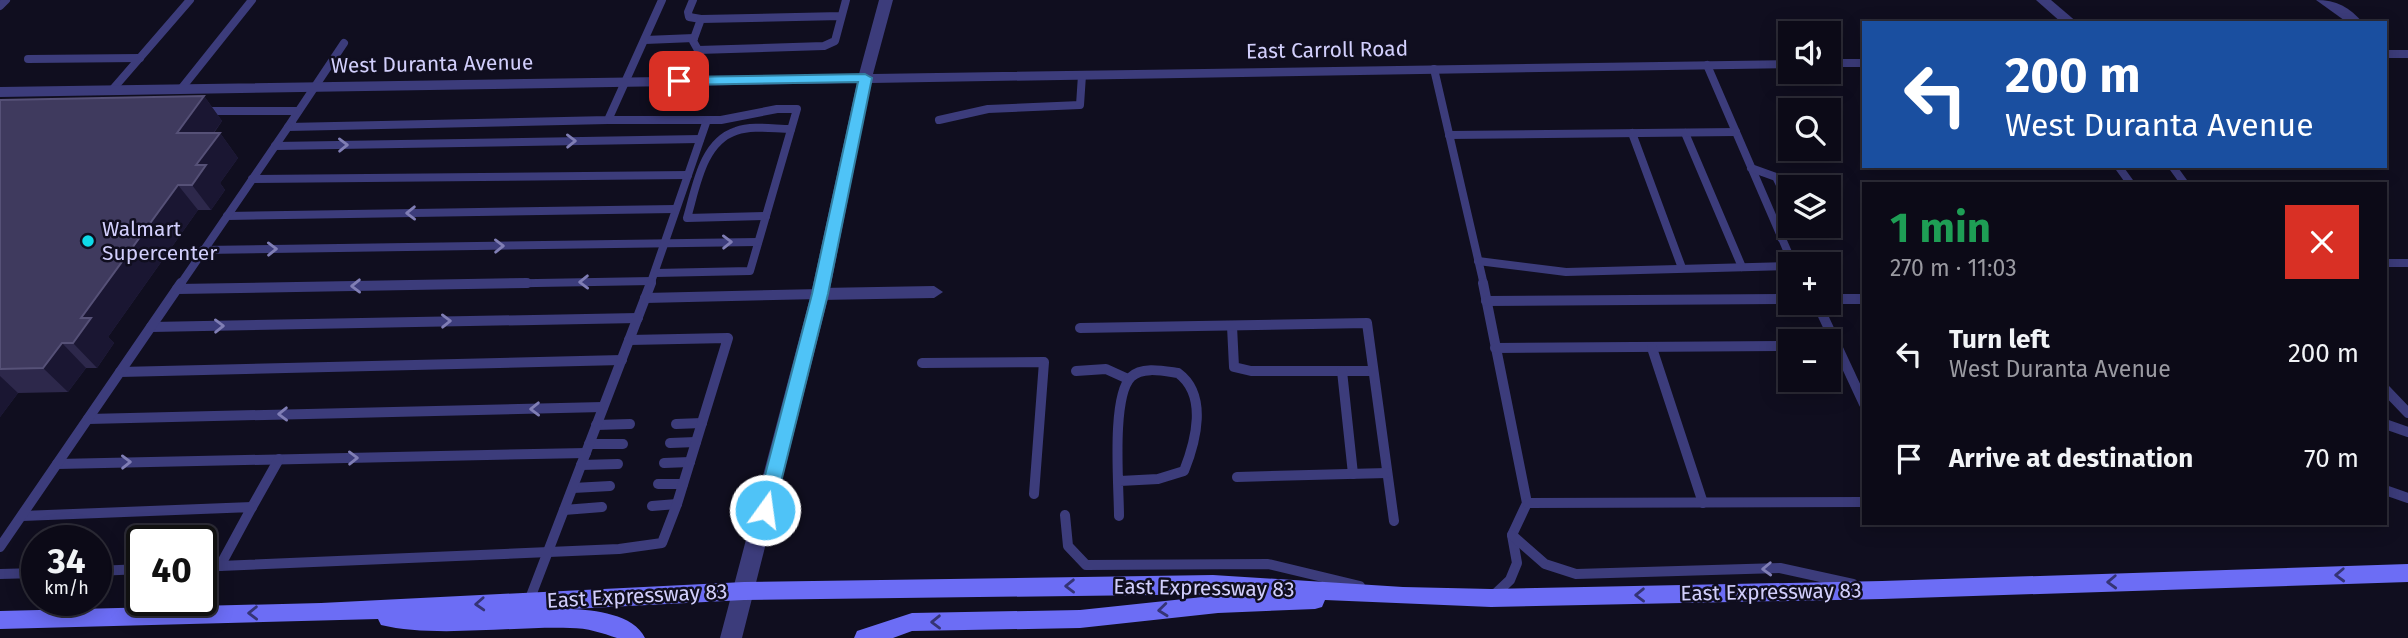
<!DOCTYPE html>
<meta charset="utf-8">
<style>
:root{--surface:#0c0a17;--page:#151320;--text:#f1f3f6;--muted:#9a9aa1;--line:#2c2b36}
body{margin:0;font-family:"Fira Sans",sans-serif;background:var(--page);color:var(--text);height:100vh;display:flex;flex-direction:column;font-size:26px;white-space:nowrap}
*{box-sizing:border-box;margin:0}
p{font-size:23px;color:var(--muted)}
.icon{flex:none;width:38px;height:38px;fill:none;stroke:currentColor;stroke-width:2;stroke-linecap:round;stroke-linejoin:round}
.map{position:relative;flex:1;overflow:hidden}
.drawer{position:absolute;left:1862px;top:182px;width:525px;height:343px;display:flex;flex-direction:column;background:var(--surface);border-radius:0px;box-shadow:0 4px 18px #0003,0 0 0 2px var(--line)}
.drawer>*{flex:none}
.hud{position:absolute;left:1862px;top:21px;width:525px;height:147px;border-radius:0px;box-shadow:0 4px 18px #0003,0 0 0 2px var(--line);background:#1a4fa0;color:#fff;overflow:hidden}
.controls{position:absolute;left:1778px;top:21px;display:grid;gap:14px}
.controls a{display:grid;place-items:center;width:63px;height:63px;border-radius:0px;background:var(--surface);box-shadow:0 4px 18px #0003,0 0 0 2px var(--line);font-size:35px}
.speed{position:absolute;left:21px;top:525px;display:flex;gap:14px;font-size:35px;font-weight:700;text-align:center}
.speed>*{display:grid;place-content:center;width:91px;height:91px;border-radius:50%;background:var(--surface);box-shadow:0 4px 18px #0003,0 0 0 2px var(--line);line-height:1}
.speed small{font-size:18px;font-weight:400}
.speed .limit{border:4px solid #111;border-radius:10px;background:#fff;color:#111}
.pin{position:absolute;display:grid;place-items:center;width:60px;height:60px;color:#fff;margin:-30px;border-radius:14px;box-shadow:0 4px 10px #0006}
.me{position:absolute;width:77px;margin:-38px;rotate:14deg;stroke-linejoin:round;filter:drop-shadow(0 0 5px #0008)}
.turn{display:flex;align-items:center;gap:24px;height:147px;padding:0 28px;font-size:32px}
.turn .icon{width:91px;height:91px;stroke-width:2.5}
.turn b{display:block;font-size:49px;line-height:60px}
.round{display:grid;place-items:center;flex:none;width:74px;height:74px;border-radius:0px;background:var(--page)}
.overview{display:flex;align-items:center;justify-content:space-between;height:119px;padding:0 28px}
h1{font-size:42px;font-weight:700;line-height:52px;color:#1e9e55}
ul{padding:0;list-style:none}
li{display:flex;align-items:center;gap:21px;height:105px;padding:0 28px}
li div{flex:1}
li b{display:block;font-size:26px}
li em{font-style:normal}
.map>svg:first-child{display:block}
</style>
<div class="map">
<svg width="2408" height="638" viewBox="0 0 2408 638">
<rect width="100%" height="100%" fill="#100e1f"/>
<g fill="none" stroke-linecap="round" stroke-linejoin="round">
<g stroke="#3c3c7b" stroke-width="8">
<path d="M693,0L688,12L689,17L701,19"/>
<path d="M0,6L6,0"/>
<path d="M841,16L701,19L693,41L698,50L824,46L835,41L846,0"/>
<path d="M645,40L694,38"/>
<path d="M344,43L288,127L608,120L662,0"/>
<path d="M28,59L140,58"/>
<path d="M1707,65L1793,264"/>
<path d="M1434,69L1484,285"/>
<path d="M181,89L252,0"/>
<path d="M112,90L190,0"/>
<path d="M205,111H298"/>
<path d="M608,120H721L777,109H797L750,271L655,273"/>
<path d="M939,120L988,109L1080,105L1082,75"/>
<path d="M1632,133L1682,268"/>
<path d="M1685,133L1742,267"/>
<path d="M1449,135L1736,132"/>
<path d="M275,146L700,139"/>
<path d="M2118,166L2131,184"/>
<path d="M2172,166L2185,184"/>
<path d="M1751,168L1776,177L1787,199"/>
<path d="M252,179L688,175"/>
<path d="M227,216L675,209"/>
<path d="M766,216L687,218C696,188 702,142 736,131C753,125 774,129 791,129"/>
<path d="M1781,238L1798,226"/>
<path d="M203,250L758,242"/>
<path d="M1478,261L1566,272L1790,266"/>
<path d="M2385,263H2408"/>
<path d="M180,285L288,127"/>
<path d="M423,285L652,281"/>
<path d="M650,285L707,120"/>
</g>
<g stroke="#3c3c7b" stroke-width="10">
<path d="M1483,283L1527,503L1512,535L1517,563L1510,580L1492,597"/>
<path d="M177,289L527,283"/>
<path d="M645,298L820,294"/>
<path d="M1829,299H1864"/>
<path d="M1486,301L1790,299"/>
<path d="M1817,303L1864,404"/>
<path d="M1232,326L1234,367L1251,371H1373"/>
<path d="M151,327L638,318"/>
<path d="M1080,328L1367,323L1394,521"/>
<path d="M1495,348L1790,346"/>
<path d="M1652,348L1703,503"/>
<path d="M922,363L1044,362L1034,494"/>
<path d="M1076,371L1106,369L1128,379"/>
<path d="M1342,371L1353,474"/>
<path d="M120,372L622,360"/>
<path d="M2385,389L2408,413"/>
<path d="M88,419L603,407"/>
<path d="M676,424L702,423"/>
<path d="M2385,424L2408,432"/>
<path d="M596,425L630,424"/>
<path d="M670,443L696,442"/>
<path d="M589,444H623"/>
<path d="M664,463L690,462"/>
<path d="M57,464L586,453"/>
<path d="M581,465L618,464"/>
<path d="M1237,477L1387,473"/>
<path d="M658,484H683"/>
<path d="M573,488L610,486"/>
<path d="M2385,490L2408,498"/>
<path d="M1527,503L1864,502"/>
<path d="M652,506L677,504"/>
<path d="M252,507L279,459"/>
<path d="M564,510L602,507"/>
<path d="M1065,515L1068,546L1086,565L1268,564L1360,586"/>
<path d="M22,516L252,507L220,566L201,567"/>
<path d="M1119,516C1119,487 1111,397 1131,377C1142,366 1164,371 1178,373C1208,395 1196,441 1184,471L1158,479L1120,481"/>
<path d="M1512,535L1545,564L1576,574L1780,568L1853,584"/>
<path d="M0,547L181,283"/>
<path d="M220,566L619,549L662,543L677,504L728,338L629,340"/>
<path d="M96,571L142,569"/>
<path d="M0,574L37,573"/>
<path d="M529,601L651,283"/>
</g>
<g fill="#3c3c7b" fill-rule="evenodd">
<path d="M2036,0H2051L2078,23H2062Z"/>
<path d="M2316,0C2336,0 2350,7 2363,23H2348Z"/>
<path d="M934,286L943,292L934,298L820,300L814,298L811,294L814,290L820,288Z"/>
</g>
<g fill="#3c3c7b" fill-rule="evenodd">
<path d="M879,0H893L873,74L1790,60V68L871,83L829,294L742,638H720L811,294L857,83L0,97V87L859,74Z"/>
<rect x="2385" y="50" width="23" height="8"/>
<rect x="1829" y="59" width="35" height="8"/>
</g>
<path fill="#6c6df5" fill-rule="evenodd" d="M2408,564V582L1882,599L1491,607L1325,600L1322,607L1315,609L1218,613L1080,628L912,631L893,638H854L857,631L912,613L1080,610L1231,594L744,600L571,609C594,610 634,614 645,638C637,638 625,638 617,638C602,633 588,628 570,628C514,626 433,638 381,625L378,619L0,629V611L321,603L744,582L1213,575L1403,587L1491,589L1882,581Z"/>
</g>
<path fill="#2d284b" d="M204,96L222,121L214,133H220L238,158L220,183L225,190L211,210H198L108,337L114,343L97,368H86L68,392L18,393L0,417V100Z"/>
<g fill="#1a1632">
<path d="M204,96L222,121L195,158L177,133Z"/>
<path d="M220,133L238,158L220,183L225,190L211,210L192,185L196,165Z"/>
<path d="M178,185L198,210L108,337L114,343L97,368L73,343L81,318Z"/>
<path d="M62,343L86,368L68,392L43,368Z"/>
<path d="M0,376L18,393L0,417Z"/>
</g>
<path fill="#3f3a5e" stroke="#565177" stroke-width="2" d="M204,96L177,133H220L196,165H206L192,185H178L81,318H91L73,343H62L43,368L0,369V100Z"/>
<defs><path id="oneway-chevron" d="M-2-3.5L2.5 0L-2 3.5" fill="none" stroke-width="1.6" stroke-linecap="round" stroke-linejoin="round" transform="scale(1.75)"/></defs>
<g stroke="#807eb5">
<use href="#oneway-chevron" transform="translate(571 141) rotate(-1)"/>
<use href="#oneway-chevron" transform="translate(343 145) rotate(-1)"/>
<use href="#oneway-chevron" transform="translate(411 213) rotate(179)"/>
<use href="#oneway-chevron" transform="translate(727 242) rotate(-1)"/>
<use href="#oneway-chevron" transform="translate(499 246) rotate(-1)"/>
<use href="#oneway-chevron" transform="translate(272 249) rotate(-1)"/>
<use href="#oneway-chevron" transform="translate(584 282) rotate(179)"/>
<use href="#oneway-chevron" transform="translate(356 286) rotate(179)"/>
<use href="#oneway-chevron" transform="translate(446 321) rotate(-1)"/>
<use href="#oneway-chevron" transform="translate(219 326) rotate(-1)"/>
<use href="#oneway-chevron" transform="translate(535 409) rotate(179)"/>
<use href="#oneway-chevron" transform="translate(283 414) rotate(179)"/>
<use href="#oneway-chevron" transform="translate(353 458) rotate(-1)"/>
<use href="#oneway-chevron" transform="translate(126 462) rotate(-1)"/>
<use href="#oneway-chevron" transform="translate(1767 569) rotate(178)"/>
</g>
<g stroke="#353475">
<use href="#oneway-chevron" transform="translate(2340 575) rotate(178)"/>
<use href="#oneway-chevron" transform="translate(2112 582) rotate(178)"/>
<use href="#oneway-chevron" transform="translate(1070 586) rotate(179)"/>
<use href="#oneway-chevron" transform="translate(1640 595) rotate(179)"/>
<use href="#oneway-chevron" transform="translate(480 604) rotate(177)"/>
<use href="#oneway-chevron" transform="translate(1163 610) rotate(174)"/>
<use href="#oneway-chevron" transform="translate(253 613) rotate(179)"/>
<use href="#oneway-chevron" transform="translate(936 622) rotate(179)"/>
</g>
<path fill="#4fc3f7" stroke="#337fa1" stroke-width="2" d="M865,74L872,78L828,294L774,510L771,515L765,518L758,515L756,510L812,294L858,82L679,85L673,81L679,77Z"/>
<circle fill="#0fd9e8" stroke="#100e1f" stroke-width="2.5" cx="88" cy="241" r="7"/>
<g text-anchor="middle" stroke-width="5" stroke-linejoin="round" paint-order="stroke">
<g font-size="21" fill="#d2cffc" stroke="#100e1f">
<text transform="translate(1327 50) rotate(-1)" y="7">East Carroll Road</text>
<text transform="translate(432 64) rotate(-1)" y="7">West Duranta Avenue</text>
<text transform="translate(1204 588) rotate(1)" y="7">East Expressway 83</text>
<text transform="translate(1771 592) rotate(-1)" y="7">East Expressway 83</text>
<text transform="translate(637 596) rotate(-3)" y="7">East Expressway 83</text>
</g>
<g font-size="21" fill="#d2cffc" stroke="#100e1f" text-anchor="start">
<text x="102" y="236">Walmart<tspan x="102" dy="24">Supercenter</tspan></text>
</g>
</g>
</svg>
<div class="controls">
<a><svg class="icon" aria-label="sound" viewBox="0 0 24 24"><path d="M4 9h4l5-4v14l-5-4H4zM17 9q2 3 0 6"/></svg></a>
<a><svg class="icon" aria-label="search" viewBox="0 0 24 24"><circle cx="10" cy="10" r="6"/><path d="M15 15l6 6"/></svg></a>
<a><svg class="icon" aria-label="layers" viewBox="0 0 24 24"><path d="M12 4l9 5-9 5-9-5zM3 14l9 5 9-5"/></svg></a>
<a>+</a>
<a>−</a>
</div>
<div class="speed"><div>34<small>km/h</small></div><div class="limit">40</div></div>
<div class="pin" style="left:679px;top:81px;background:#d93025"><svg class="icon" aria-label="arrive" viewBox="0 0 24 24"><path d="M6 21V4h12l-3 4 3 4H6"/></svg></div>
<svg class="me" style="left:765px;top:510px" viewBox="-20 -20 40 40"><circle r="17" fill="#4fc3f7" stroke="#fff" stroke-width="3"/><path d="M0-11L8 9 0 5-8 9z" fill="#fff"/></svg>
<div class="hud">
<div class="turn"><svg class="icon" aria-label="left" viewBox="0 0 24 24"><path d="M17 20v-9H6M10 6l-5 5 5 5"/></svg><div><b>200 m</b>West Duranta Avenue</div></div>
</div>
<section class="drawer">
<div class="overview"><div><h1>1 min</h1><p>270 m · 11:03</p></div><a class="round" style="background:#d93025;color:#fff"><svg class="icon" aria-label="close" viewBox="0 0 24 24"><path d="M6 6l12 12M18 6L6 18"/></svg></a></div>
<ul>
<li><svg class="icon" aria-label="left" viewBox="0 0 24 24"><path d="M17 20v-9H6M10 6l-5 5 5 5"/></svg><div><b>Turn left</b><p>West Duranta Avenue</p></div><em>200 m</em></li>
<li><svg class="icon" aria-label="arrive" viewBox="0 0 24 24"><path d="M6 21V4h12l-3 4 3 4H6"/></svg><div><b>Arrive at destination</b></div><em>70 m</em></li>
</ul>
</section>
</div>
